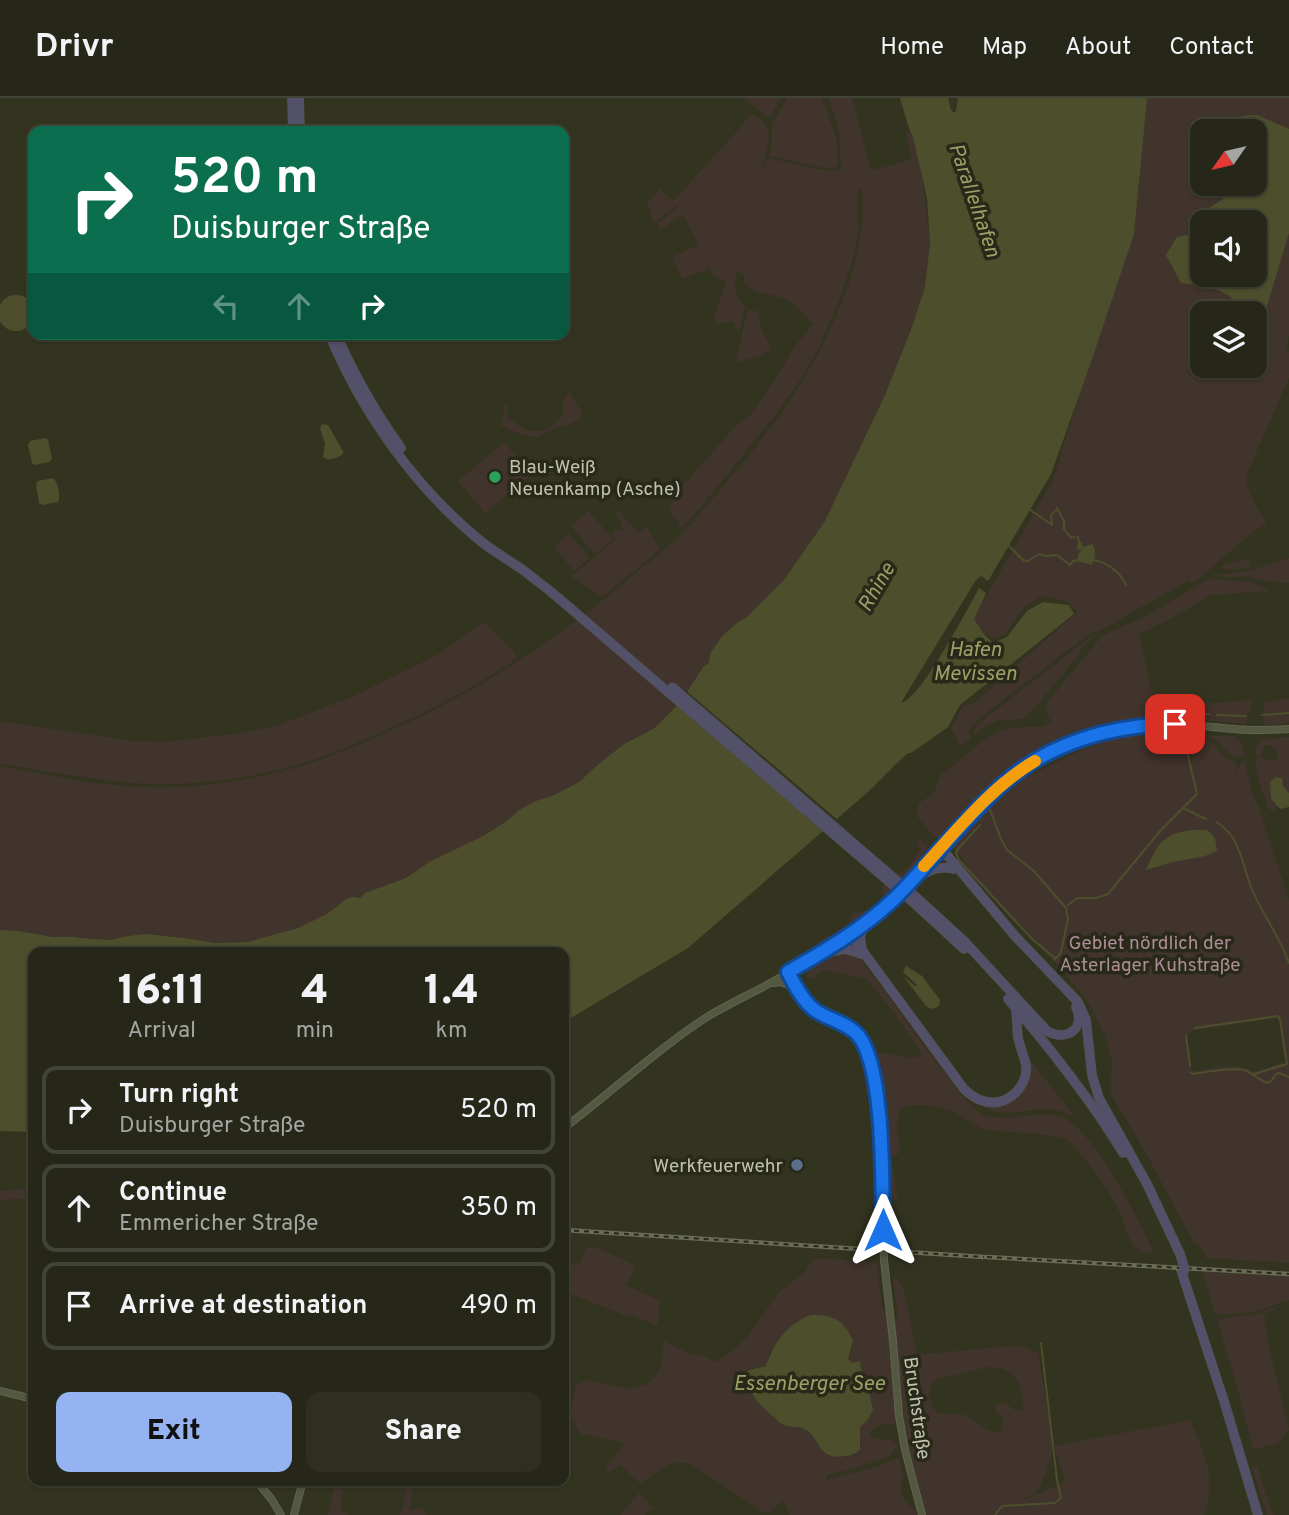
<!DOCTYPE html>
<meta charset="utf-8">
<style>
:root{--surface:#262718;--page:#2e2f21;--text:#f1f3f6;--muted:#a4a5a2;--line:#424437;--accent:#95b2f1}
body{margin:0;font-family:Overpass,sans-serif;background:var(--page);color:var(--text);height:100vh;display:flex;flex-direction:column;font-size:26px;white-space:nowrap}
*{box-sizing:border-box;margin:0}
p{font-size:23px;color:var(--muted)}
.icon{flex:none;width:38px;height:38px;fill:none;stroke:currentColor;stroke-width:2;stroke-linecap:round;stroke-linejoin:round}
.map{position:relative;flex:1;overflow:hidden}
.sheet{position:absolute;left:28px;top:849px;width:541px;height:539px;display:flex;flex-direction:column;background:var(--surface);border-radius:14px;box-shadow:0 2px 5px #0004,0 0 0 2px var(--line)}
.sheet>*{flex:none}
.hud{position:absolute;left:28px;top:28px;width:541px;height:214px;border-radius:14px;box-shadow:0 2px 5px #0004,0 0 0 2px var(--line);background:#0b6e4f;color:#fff;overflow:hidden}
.needle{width:46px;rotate:236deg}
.tools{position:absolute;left:1190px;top:21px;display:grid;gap:14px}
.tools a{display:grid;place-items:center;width:77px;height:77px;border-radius:14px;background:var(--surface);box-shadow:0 2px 5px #0004,0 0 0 2px var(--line);font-size:35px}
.pin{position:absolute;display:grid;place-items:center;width:60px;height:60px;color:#fff;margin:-30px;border-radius:14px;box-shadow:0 4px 10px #0006}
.me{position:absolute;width:77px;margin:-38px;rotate:0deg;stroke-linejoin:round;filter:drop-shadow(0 0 5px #0008)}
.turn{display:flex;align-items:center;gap:24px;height:147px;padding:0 28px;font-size:32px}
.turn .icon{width:91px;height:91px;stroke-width:2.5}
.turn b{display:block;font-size:49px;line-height:60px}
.lanes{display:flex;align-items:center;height:66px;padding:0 28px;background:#0003;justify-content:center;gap:35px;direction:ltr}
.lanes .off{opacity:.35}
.eta{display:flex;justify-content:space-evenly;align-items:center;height:119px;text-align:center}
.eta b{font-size:42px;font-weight:800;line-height:49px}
.primary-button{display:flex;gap:14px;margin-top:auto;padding:14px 28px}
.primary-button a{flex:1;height:80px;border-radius:14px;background:var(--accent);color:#111;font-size:28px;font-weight:800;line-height:80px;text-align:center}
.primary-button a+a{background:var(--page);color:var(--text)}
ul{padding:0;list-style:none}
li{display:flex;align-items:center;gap:21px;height:88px;margin:0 14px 10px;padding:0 14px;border:4px solid var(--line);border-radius:14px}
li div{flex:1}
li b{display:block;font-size:26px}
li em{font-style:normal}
header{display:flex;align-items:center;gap:42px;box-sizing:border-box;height:98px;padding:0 35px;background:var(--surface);border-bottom:2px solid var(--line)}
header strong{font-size:33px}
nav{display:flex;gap:38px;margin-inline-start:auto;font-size:24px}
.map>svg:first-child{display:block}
</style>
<header>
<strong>Drivr</strong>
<nav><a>Home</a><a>Map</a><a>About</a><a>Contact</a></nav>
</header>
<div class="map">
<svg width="1289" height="1417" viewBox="0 0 1289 1417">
<rect width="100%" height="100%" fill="#333420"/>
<g fill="#40342c" fill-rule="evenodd">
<path d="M744,0H781L771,18H767Z"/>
<path d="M787,0H822L836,39L838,66L836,69L825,70L769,58L772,45V26Z"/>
<path d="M828,0H852L871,73L912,61L906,36V34L912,36L923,82L930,145L925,189L912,229L885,297L825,423L784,482L747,519L738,524L722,538L710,556L709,565L703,569L682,602L655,630L624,646L601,664L579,684L554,697L536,703L519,712L507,723L483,738L429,764L406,780L365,795L360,800L340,805L327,816L313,824L261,842L248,844L215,845L184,840L146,836L128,838L110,842L74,839H53L18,833L0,832V668C42,675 84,686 126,688C180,692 234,686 287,672C328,661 367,644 405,626C484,589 557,541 624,485C644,468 666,452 685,432C703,413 720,391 738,371C773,329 804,286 828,236C849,191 866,143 862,92H858V131L855,154L840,201L817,253L803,278L774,319L690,422L680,430L677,429L680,426L669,414L672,400L732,332L750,317L767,294L796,247L813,226C804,217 795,204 782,200C765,194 759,198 744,185V177L737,172C732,189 736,196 745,210L739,233L733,223L717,226L713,222L726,183L713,178L709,170L682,181L672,159L698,147L683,116L659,133L657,126L678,109L677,107L654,125L647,105L660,91L673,103L741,29L751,16C756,18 763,22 765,26C774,39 764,59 762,72L768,60C785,63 826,76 841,71L839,33Z"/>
<path d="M1143,0H1289V237L1285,258L1289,252V280L1246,378C1246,390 1259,416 1267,425C1239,441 1218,468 1191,486L1188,482C1167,495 1146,506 1125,518C1113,525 1104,533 1090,535L977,622L969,632L971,641L960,648L951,631L960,612L967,604L971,608L1077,514L1068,504L1042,498L1026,508L1004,537L993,541L978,530L973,524L974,519L1053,382L1097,240ZM1202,33H1255V86H1202ZM1202,124H1255V177H1202ZM1202,215H1255V268H1202Z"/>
<path d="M748,211L759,214L761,231L772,250L762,257L735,265Z"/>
<path d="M569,294L582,315L581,321L565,328L557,329L538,339L522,337L510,332L503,327L500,330L504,314L502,307H507L509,321L525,332L532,333L546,332L559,322L563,316V304Z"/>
<path d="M504,344L531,376L485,415L458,383Z"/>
<path d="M615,411L617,412L639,435L647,428L659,451L657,454L602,499L571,478L610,447L615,441L612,435L615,433L623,432Z"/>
<path d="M588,413L613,441L595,456L571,428Z"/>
<path d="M569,436L590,460L574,473L554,449Z"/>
<path d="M1289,460V485C1275,485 1263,482 1249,479C1237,477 1225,481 1215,477L1248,473Z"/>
<path d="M1248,461L1252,469L1228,472L1221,470L1225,466Z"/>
<path d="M1209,481L1251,484L1270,493L1211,497L1172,520L1139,536L1157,617L1180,615L1201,606L1253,602L1245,626L1211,623H1127L1085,633L1046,649L1010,669L984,693L939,740L934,738L916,717L919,705L933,696L941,677L983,643L1001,632L1023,629H1042L1051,624L1045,611L1048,603L1102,538L1146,518Z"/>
<path d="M484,524L515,554L517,560C482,585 444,605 405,623C379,635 353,647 327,657C272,677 211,687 153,686C102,685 51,673 0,666V623L132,643L165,644L242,635L279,627L354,598L437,557Z"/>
<path d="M1092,538H1095L1080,551L1079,557L1033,612L1022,621L1000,622L986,628L975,637L973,633L979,625Z"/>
<path d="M1289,600V625L1263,628L1264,605Z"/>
<path d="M1160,632L1176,636L1189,643H1207L1213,646L1226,660L1237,665L1236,676L1241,665L1245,663L1252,694L1259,710L1289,802V1165L1206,1160L1201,1148L1194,1145L1142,1048L1113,1000L1110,991L1112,964L1105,935H1103L1093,912L1079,892L1055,864L1000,809L966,769L962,759L952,750V747L983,716L1023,681L1077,654L1114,639ZM1277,920L1279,924L1285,964L1254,974C1237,963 1211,971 1192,973L1187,938L1190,933Z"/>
<path d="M1207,637L1236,639L1241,644L1245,657L1243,659C1225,661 1227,646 1213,641C1207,638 1200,639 1194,639Z"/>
<path d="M1289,639V695L1283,688L1271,691V701L1278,708L1274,714L1269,711C1262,690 1248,663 1260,642ZM1265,647H1271L1278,655L1276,662H1270L1260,659Z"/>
<path d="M920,741L928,750V756L887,799L882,794L885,775C903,780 911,765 920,752L917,747Z"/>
<path d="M867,812L869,814L817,851V845L849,826C851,811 855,817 867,812Z"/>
<path d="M840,853L857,856L954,988C983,1024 988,1022 1033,1017C1041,1016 1051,1016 1059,1018C1094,1030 1137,1119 1153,1152L1149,1155L1140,1153L1134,1148L1125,1132L1123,1120L1108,1093L1087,1063L1066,1040L1041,1036L984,1032L954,1014L933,1008L910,1007L899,1011L897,1029L900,1049L899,1055L891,1060L898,1102H888C885,1053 882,1004 870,956L877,954L908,960L923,958L892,912L867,881L823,872L812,881L807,880V873Z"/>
<path d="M1027,958L1077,1022C1071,1017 1065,1014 1057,1012C1050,1010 1043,1011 1035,1012C1007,1015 990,1020 968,998L986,1005L1020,993Z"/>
<path d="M33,1090V1100L0,1102V1093Z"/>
<path d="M587,1149L599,1150L636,1168L626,1187L660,1203L658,1228L631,1217L629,1219L564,1193V1164L578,1168Z"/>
<path d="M813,1160L865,1163L877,1166L882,1211L895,1221L898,1219L893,1180L896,1181L902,1187L905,1197L917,1257L1019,1247L1038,1255L1054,1348L1190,1322C1204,1354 1218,1383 1204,1417H926L909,1350L906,1331C893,1325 883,1324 870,1333L871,1339L894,1343L897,1349L890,1358L852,1371L826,1378L827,1382L875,1369L899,1360L904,1379C896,1394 903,1403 915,1412L917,1417H790L783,1402L769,1415H765L692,1367C672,1358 657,1374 641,1386L620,1367L610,1374L605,1369L625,1345L582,1336L578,1333L570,1316L575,1291L578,1286L587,1282L631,1291L647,1286L657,1276L661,1269L664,1243L688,1255L706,1259L715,1264L734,1252L748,1238L779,1194L805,1174ZM779,1243L853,1247L848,1261L852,1265L860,1263L867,1323L860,1329L859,1337L861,1346L855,1357L841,1359L822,1353L812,1337L804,1331L782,1326L763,1310L753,1270L766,1268L770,1255ZM988,1269C1016,1269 1023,1286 1023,1312H1015L1005,1305L997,1306L995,1312L1004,1322L1000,1335C982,1333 980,1324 966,1318C951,1311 935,1325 930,1301C928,1292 931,1287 937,1281ZM1054,1349L1066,1384L1018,1404L1037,1393L1046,1375Z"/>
<path d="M1202,1174L1289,1178V1202L1255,1214L1216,1217Z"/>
<path d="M1289,1205L1264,1216L1269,1249L1289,1332L1277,1346L1253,1351L1236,1285L1217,1222L1236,1218L1254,1217Z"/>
<path d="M1257,1367L1273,1417H1267L1252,1369Z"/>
<path d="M336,1382L346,1383L342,1397L341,1412L349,1417H328Z"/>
<path d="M410,1383L412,1397L409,1412L422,1410L425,1416L428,1417H399C405,1407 405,1394 410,1383Z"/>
<path d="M639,1395L656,1413L651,1412L644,1417H620Z"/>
</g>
<g fill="#4d4f2c">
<path d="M900,0H948L951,12L954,15L956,13L958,0H1147L1134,136L1089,270L1051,376L988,483L981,478L976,482L902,603V605C922,598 967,512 979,490L986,495L974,521L983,535L993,545L1007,539L1027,513L1043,504L1069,507L1074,516L960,607L948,629L911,655H908L898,664L868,694L688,850L564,924V854H33V1034L0,1033V832L18,833L53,839H74L93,841L110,842L128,838L146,836L184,840L215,845L248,844L298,830L327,816L346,801L352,799L360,800L365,795L406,780L429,764L483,738L507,723L519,712L536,703L554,697L579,684L601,664L624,646L655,630L682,602L703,569L709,565L710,556L722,538L738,524L747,519L784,482L825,423L885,297L912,229L925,189L930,145L927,101L923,82L912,36L910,34Z"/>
<path d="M1257,17L1289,31V135L1263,221L1255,222V215H1248L1228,197L1212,189L1181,185L1166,157L1177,139L1202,134V177H1255V124H1212L1208,111L1238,91L1258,87C1266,68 1265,58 1262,38L1255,37V33H1242L1238,27L1242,18Z"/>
<circle cx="16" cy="215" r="18"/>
<path d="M322,326L328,327L343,353V356C337,360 329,364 323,359L325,346L320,330Z"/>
<path d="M45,340L48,342L52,361L49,364L35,367L32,365L28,347L30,343Z"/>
<path d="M53,380C58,384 61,398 58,404L42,407L39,405L36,386L38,383Z"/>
<path d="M1078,444H1081L1083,449L1092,446C1098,453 1094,459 1092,467L1077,463L1079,455L1082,451L1077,452Z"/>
<path d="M1276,679L1282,680L1283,688L1289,695V709L1280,711L1271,701L1270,684Z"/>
<path d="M1193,732H1207L1215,740L1217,753L1205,758L1173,764L1146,772C1151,760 1158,744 1170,738C1176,734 1186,733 1193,732Z"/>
<path d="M906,868L922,878L940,902L939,908L933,911L927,909L903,878L915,888L917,887L903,874Z"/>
<path d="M811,1217C834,1217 843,1222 853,1242L848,1261L852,1265L860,1263L862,1279L867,1285L873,1312L867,1323L860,1329V1351C856,1356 853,1357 846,1358C815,1363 822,1339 804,1331C798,1328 793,1330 787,1328C782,1327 778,1323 774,1319C758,1306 748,1296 747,1274L749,1272L766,1268C774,1244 787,1226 811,1217Z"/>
</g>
<path fill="#333420" d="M684,591L839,723L826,734L680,600Z"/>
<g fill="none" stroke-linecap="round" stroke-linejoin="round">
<g stroke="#4d4f2c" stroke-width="2">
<path d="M1057,410L1064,423V431L1071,440L1075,439"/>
<path d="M1029,411L1052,427L1051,418L1055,413L1058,412"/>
<path d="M1078,439L1079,444"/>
<path d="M1009,448L1023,462L1028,463L1039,456L1047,458L1057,457L1070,467L1073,463L1078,462"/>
<path d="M1093,462C1107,464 1120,474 1126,487"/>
<path d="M1217,617L1246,618"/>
<path d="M1262,617L1289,615"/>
<path d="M1186,622L1189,618L1209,616"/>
<path d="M1186,634V632"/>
<path d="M1185,711L1206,721"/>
<path d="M990,712L1001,741L1007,752L1033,772L1066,810L1068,821L1062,849L1060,856L1054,862"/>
<path d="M1217,724C1224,729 1231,736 1235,744C1244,760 1246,780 1254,796C1265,820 1281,841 1289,865"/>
<path d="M980,727L957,752L956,755L959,762L1033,842L1055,860"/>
<path d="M1068,807L1077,800H1096L1108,796L1161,732L1197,696L1185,645L1186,642"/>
<path d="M1195,930L1278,918L1280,921L1287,966L1254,976"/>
<path d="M1186,937L1190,968"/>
<path d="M1190,974L1193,976C1208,974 1229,969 1244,972C1252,974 1264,987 1269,984C1272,983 1274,979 1276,976L1279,975L1289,979"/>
<path d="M995,1417L1002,1408L1055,1405L1061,1400L1057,1382L1041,1245"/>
</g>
<g stroke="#616351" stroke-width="8">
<g id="secondary">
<path d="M915,779C946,745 975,707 1011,678C1050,648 1101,629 1150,626C1178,624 1207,629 1235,631C1253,633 1271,632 1289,631"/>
<path d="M788,874L795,887L812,910L848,928L859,938L869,962L875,989L881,1042L884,1162L893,1243L899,1318L905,1352L922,1417"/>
<path d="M773,885L781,884L796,890"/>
<path d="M564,1030C612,994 656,952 707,919C725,908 744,899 763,889C813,862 862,833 902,791"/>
<path d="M0,1293L33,1301"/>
<path d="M256,1382L272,1402L281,1417"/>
<path d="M294,1417L303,1382"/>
</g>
</g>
<g stroke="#4e4f3e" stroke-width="10">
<g id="highway">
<path d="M292,0L293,33"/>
<path d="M299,0L300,33"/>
<path d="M329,236C363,316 415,390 483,445C496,455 510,463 523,472C539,484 554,496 569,509"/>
<path d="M336,236C354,276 375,314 401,350"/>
<path d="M941,750L1015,838L1078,904L1086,922L1092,977L1099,1000L1147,1086L1180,1156"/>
<path d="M909,785C923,776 936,766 953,771"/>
<path d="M917,800L964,843L1047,933C1066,944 1086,931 1076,909"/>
<path d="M914,805L964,851"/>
<path d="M850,836L964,991C973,1000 985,1006 999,1004C1015,1000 1028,984 1026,967C1024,958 1020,949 1018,940C1017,931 1017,921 1016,912"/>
<path d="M862,851L860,839L864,827"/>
<path d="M821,855L846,851L861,856"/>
<path d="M1008,901C1050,950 1090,1000 1123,1055"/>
<path d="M1181,1172L1224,1303L1258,1417"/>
</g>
</g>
<use href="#secondary" stroke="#555841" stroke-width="6"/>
<use href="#highway" stroke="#53516a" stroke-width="9"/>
<g stroke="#6a6c55" stroke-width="4.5">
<g id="rail">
<path d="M564,1132L984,1159"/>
<path d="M987,1159L1289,1176"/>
</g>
</g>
<use href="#rail" stroke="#282919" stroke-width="2" stroke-dasharray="5" stroke-linecap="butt"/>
<g stroke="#4e4f3e" stroke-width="10" stroke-linecap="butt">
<g id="highway-bridge">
<path d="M569,509L914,805"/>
<path d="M672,589L917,800"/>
<path d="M1180,1156L1185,1172"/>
</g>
</g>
<use href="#highway-bridge" stroke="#53516a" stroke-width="9"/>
</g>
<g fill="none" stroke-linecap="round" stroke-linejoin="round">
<g stroke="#114b97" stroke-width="18">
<path id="route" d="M883,1132C882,1088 885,970 858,937C847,925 830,922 816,913C804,905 795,888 788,874C825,853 861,832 893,802C931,765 963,721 1003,686C1050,644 1113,627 1175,626"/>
</g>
<use href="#route" stroke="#1a73e8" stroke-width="12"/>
<path stroke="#f59e0b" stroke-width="12" d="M924,768C958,731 991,689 1035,663"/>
</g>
<circle fill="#2e9e5b" stroke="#282919" stroke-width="2.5" cx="495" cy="379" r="7"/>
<circle fill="#5c6f8a" stroke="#282919" stroke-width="2.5" cx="797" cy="1067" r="7"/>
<g text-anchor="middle" stroke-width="7" stroke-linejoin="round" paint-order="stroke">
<g font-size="19" fill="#c0c2ad" stroke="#282919" text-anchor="start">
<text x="509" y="375">Blau-Weiß<tspan x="509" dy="22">Neuenkamp (Asche)</tspan></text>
<text x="783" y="1074" text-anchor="end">Werkfeuerwehr</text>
</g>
<g font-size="19" fill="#ac8d96" stroke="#282919">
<text x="1150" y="851">Gebiet nördlich der<tspan x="1150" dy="22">Asterlager Kuhstraße</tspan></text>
</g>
<g font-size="19" fill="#c0c2ad" stroke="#282919">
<text transform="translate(918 1310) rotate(82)" y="7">Bruchstraße</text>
</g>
<g font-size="21" font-style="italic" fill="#9ca067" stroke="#282919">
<text transform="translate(975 102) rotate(71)" y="7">Parallelhafen</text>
<text transform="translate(876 489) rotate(-60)" y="7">Rhine</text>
<text x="975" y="558">Hafen<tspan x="975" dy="24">Mevissen</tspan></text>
<text x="809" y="1292">Essenberger See</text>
</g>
</g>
</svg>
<div class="tools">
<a><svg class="needle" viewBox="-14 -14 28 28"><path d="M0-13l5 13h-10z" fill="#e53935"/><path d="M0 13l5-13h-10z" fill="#a4a5a2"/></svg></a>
<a><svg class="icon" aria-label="sound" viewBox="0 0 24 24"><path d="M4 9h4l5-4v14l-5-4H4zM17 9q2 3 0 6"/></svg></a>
<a><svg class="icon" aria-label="layers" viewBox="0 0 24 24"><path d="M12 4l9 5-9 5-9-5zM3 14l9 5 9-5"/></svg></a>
</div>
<div class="pin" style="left:1175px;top:626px;background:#d93025"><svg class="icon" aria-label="arrive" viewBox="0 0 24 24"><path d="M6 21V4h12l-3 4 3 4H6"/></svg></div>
<svg class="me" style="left:883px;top:1132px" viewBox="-20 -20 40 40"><path d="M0-17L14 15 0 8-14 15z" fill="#1a73e8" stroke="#fff" stroke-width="4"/></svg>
<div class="hud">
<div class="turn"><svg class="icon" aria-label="right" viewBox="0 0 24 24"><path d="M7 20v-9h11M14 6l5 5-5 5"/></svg><div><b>520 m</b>Duisburger Straße</div></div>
<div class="lanes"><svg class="icon off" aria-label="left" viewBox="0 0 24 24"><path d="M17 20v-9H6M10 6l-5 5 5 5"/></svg><svg class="icon off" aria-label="ahead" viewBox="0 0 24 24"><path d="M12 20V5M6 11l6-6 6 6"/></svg><svg class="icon" aria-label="right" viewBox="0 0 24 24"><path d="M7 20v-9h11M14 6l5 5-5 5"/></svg></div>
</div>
<section class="sheet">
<div class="eta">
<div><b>16:11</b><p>Arrival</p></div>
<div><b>4</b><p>min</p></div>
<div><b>1.4</b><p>km</p></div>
</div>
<ul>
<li><svg class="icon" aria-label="right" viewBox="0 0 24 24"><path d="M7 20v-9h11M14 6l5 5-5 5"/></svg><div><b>Turn right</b><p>Duisburger Straße</p></div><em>520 m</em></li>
<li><svg class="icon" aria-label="ahead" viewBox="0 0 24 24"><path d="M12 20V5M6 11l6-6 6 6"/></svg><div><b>Continue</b><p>Emmericher Straße</p></div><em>350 m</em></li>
<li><svg class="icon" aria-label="arrive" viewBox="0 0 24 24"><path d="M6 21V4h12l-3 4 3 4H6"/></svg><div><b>Arrive at destination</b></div><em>490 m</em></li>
</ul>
<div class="primary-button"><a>Exit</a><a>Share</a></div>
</section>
</div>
